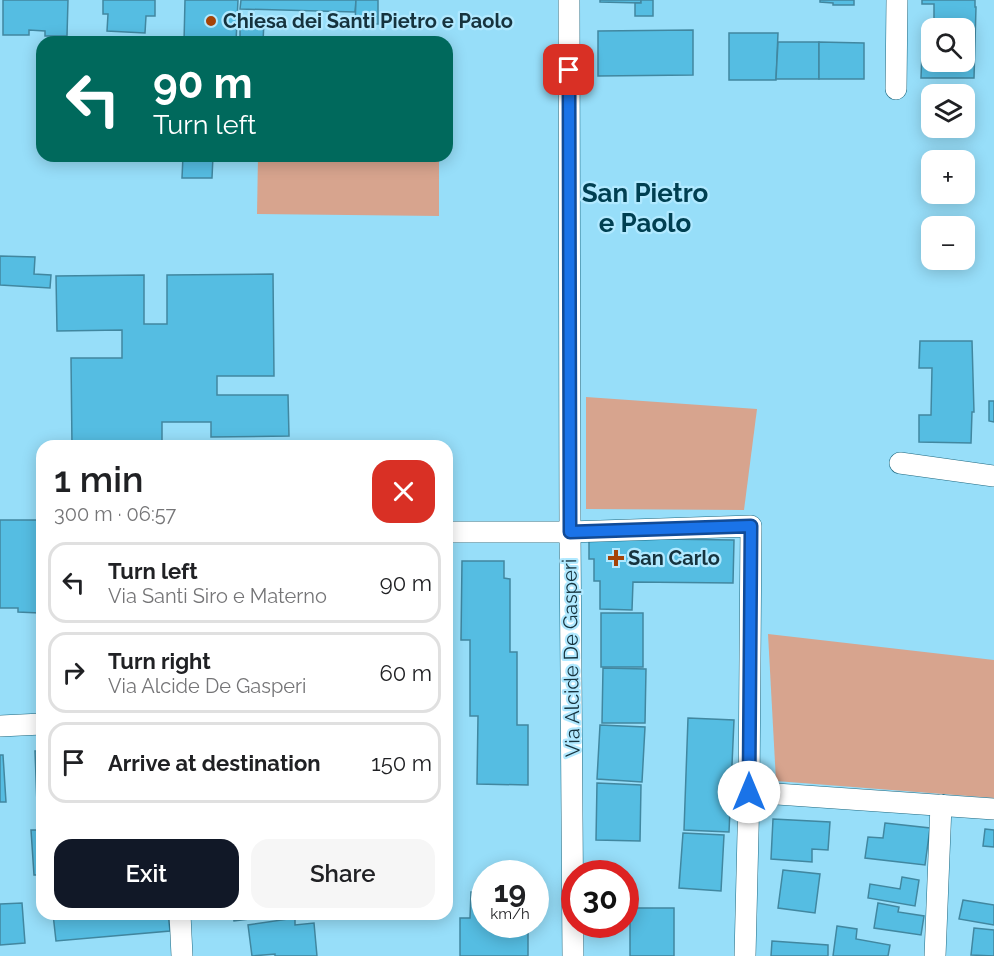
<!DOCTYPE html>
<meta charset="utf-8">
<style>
:root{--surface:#fff;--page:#f6f6f6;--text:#202124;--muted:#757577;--line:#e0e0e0;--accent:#111827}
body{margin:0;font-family:Raleway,sans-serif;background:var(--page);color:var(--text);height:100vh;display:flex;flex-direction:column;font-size:22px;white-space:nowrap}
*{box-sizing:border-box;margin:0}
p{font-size:20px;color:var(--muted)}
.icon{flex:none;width:33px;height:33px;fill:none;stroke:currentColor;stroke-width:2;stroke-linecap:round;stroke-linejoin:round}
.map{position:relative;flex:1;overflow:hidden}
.sheet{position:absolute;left:36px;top:440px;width:417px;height:480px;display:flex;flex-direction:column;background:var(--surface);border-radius:18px;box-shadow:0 3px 15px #0003}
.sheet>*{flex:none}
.guide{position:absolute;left:36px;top:36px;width:417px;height:126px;border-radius:18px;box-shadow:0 3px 15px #0003;background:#00695c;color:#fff;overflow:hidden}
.buttons{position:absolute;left:921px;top:18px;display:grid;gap:12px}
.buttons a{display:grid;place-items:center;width:54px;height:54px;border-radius:12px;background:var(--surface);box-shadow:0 3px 15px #0003;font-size:30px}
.speed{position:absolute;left:471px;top:860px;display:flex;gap:12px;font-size:30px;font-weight:700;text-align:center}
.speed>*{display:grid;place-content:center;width:78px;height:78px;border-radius:50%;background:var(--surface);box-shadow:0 3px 15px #0003;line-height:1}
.speed small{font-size:15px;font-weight:400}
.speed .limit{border:9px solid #d22;background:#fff;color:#111}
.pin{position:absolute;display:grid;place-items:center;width:51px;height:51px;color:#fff;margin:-26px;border-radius:12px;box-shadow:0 3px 9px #0006}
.me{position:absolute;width:66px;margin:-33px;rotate:0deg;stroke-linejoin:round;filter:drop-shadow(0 0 4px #0008)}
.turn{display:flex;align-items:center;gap:21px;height:126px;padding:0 18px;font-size:27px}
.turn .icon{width:78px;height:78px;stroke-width:2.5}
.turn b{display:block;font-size:42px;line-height:51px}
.round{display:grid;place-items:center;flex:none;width:63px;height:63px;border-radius:18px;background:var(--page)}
.summary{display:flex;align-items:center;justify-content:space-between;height:102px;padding:0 18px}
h1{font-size:36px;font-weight:600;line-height:45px}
.button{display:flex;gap:12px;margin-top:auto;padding:12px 18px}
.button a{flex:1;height:69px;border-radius:18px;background:var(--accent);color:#fff;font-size:24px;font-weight:600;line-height:69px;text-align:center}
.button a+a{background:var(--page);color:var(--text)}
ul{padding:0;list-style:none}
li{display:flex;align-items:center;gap:18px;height:81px;margin:0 12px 9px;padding:0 6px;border:3px solid var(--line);border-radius:18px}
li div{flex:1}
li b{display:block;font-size:22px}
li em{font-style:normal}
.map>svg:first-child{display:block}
</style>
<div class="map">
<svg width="994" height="956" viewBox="0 0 994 956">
<rect width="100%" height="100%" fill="#97def9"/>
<g fill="#d7a48e">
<path d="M258,156H439V216L257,214Z"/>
<path d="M586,397L757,409L744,510L586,509Z"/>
<path d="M768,634L994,660V798L776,781Z"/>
</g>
<g fill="#55bde2" stroke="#4187a0" stroke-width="1.5">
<path d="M3,0H68L67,36H45V31L29,30V35H3Z"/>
<path d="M103,0H155V16H146L145,33L107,31L108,14H103Z"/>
<path d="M185,0H238L236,42H184Z"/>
<path d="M241,0H356L355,12L240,9Z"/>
<path d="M356,0H378V24H355Z"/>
<path d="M600,0H641V3L600,2Z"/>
<path d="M641,0H653V16H635V3H641Z"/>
<path d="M820,0H854V5H833V3L820,2Z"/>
<path d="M922,0H975V7H976L974,78H921L922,51H932V62H964V28H934V4H922Z"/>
<path d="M240,21H264L263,42H240Z"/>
<path d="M693,30V75L598,76V31Z"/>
<path d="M729,33H778L776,80H729Z"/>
<path d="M778,42H819V79H776Z"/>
<path d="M819,42L864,43V79H819Z"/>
<path d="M183,156H213L212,178H182Z"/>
<path d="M0,256L35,257L34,274L51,275L50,288L0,285Z"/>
<path d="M273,274L274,376H217V395H288L289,436L211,437V422H162V446H72L71,358H122V330L57,331L56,276L144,275V324H167V275Z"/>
<path d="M920,341H972L974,412H972L971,443L919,442V415H931L932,368H919Z"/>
<path d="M989,401H994V422L989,421Z"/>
<path d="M0,520H40L39,551H42V608H39V613L18,612V608H0Z"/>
<path d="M589,538L734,540L733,583L633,582L632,610L600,609V581H594V559H589Z"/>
<path d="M462,561H504V578L510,579V652H517V725H528V785L477,784L478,716H470V640H461Z"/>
<rect x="601" y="613" width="42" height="54"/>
<path d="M603,668L646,669L645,723H602Z"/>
<path d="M688,718L734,720L729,832L684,830Z"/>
<path d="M600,725L645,727L642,782L597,779Z"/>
<path d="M35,751H42V804H37Z"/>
<path d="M0,755H3L6,802H0Z"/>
<path d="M597,783L641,785L640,841L596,840Z"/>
<path d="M773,819L830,822L828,850L812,849V862L771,859Z"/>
<path d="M885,823L930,828L925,865L865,858L868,837L883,838Z"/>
<path d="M985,829L994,830V847L983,846Z"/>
<path d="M31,830H42V875H34Z"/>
<path d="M683,833L724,835L721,891L679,888Z"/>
<path d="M783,870L820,874L815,913L778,908Z"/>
<path d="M902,877L919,880L915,906L868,898L870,884L900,889Z"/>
<path d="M471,892H484V924H528V956H460V918H470Z"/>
<path d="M963,900L994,905V925L959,919Z"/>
<path d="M22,903L25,943L0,945V904Z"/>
<path d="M878,903L899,907L898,912L924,916L921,935L874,928Z"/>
<rect x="630" y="908" width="44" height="48"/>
<path d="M53,914H168L170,931L56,941Z"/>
<path d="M233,914H274V916L234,921Z"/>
<path d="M295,918V925L314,923L317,956H275V954L252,956L248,925Z"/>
<path d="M837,926L857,929L856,939L890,945L888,956H833Z"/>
<path d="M974,928L994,930V956L971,955Z"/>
<path d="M772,941L828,945V956H771Z"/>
</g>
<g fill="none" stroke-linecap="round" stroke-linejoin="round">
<g stroke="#1d6880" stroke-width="22">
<g id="minor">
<path d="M569,0L570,532L573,956"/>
<path d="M896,89L897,0"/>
<path d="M900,463L994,476"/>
<path d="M447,532H570L751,526L749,792L745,956"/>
<path d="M0,726L42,724"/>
<path d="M749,792L994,809"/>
<path d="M180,914L182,956"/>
<path d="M935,956L941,805"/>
</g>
</g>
<use href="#minor" stroke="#fff" stroke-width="21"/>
</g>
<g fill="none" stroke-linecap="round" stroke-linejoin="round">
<g stroke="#114b97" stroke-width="15">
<path id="route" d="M569,70L570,532L751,526L749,792"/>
</g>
<use href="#route" stroke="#1a73e8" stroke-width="10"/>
</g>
<g fill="#a54307" stroke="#b1e9ff" stroke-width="2">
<circle cx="211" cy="21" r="6"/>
<path d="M613 549h6v6h6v6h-6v6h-6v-6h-6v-6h6z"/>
</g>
<g text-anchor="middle" stroke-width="4.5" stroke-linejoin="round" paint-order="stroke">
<g font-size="20" font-weight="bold" fill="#16333e" stroke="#b1e9ff" text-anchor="start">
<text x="223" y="28">Chiesa dei Santi Pietro e Paolo</text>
<text x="628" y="565">San Carlo</text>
</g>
<g font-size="20" fill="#16333e" stroke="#b1e9ff">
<text transform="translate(571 658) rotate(-91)" y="7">Via Alcide De Gasperi</text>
</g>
<g font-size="26" font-weight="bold" fill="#003f51" stroke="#b1e9ff">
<text x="645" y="202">San Pietro<tspan x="645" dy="30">e Paolo</tspan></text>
</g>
</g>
</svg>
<div class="buttons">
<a><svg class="icon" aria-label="search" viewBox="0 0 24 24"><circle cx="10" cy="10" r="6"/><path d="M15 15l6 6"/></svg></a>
<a><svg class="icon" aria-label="layers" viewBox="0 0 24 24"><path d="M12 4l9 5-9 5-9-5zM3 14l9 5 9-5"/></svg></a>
<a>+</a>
<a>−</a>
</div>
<div class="speed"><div>19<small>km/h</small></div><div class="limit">30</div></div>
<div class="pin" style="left:569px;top:70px;background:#d93025"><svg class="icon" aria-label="arrive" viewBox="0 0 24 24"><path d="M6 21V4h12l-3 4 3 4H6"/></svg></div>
<svg class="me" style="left:749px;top:792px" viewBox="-20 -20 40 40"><circle r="19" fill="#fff"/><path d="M0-13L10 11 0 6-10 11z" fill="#1a73e8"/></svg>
<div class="guide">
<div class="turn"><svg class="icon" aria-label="left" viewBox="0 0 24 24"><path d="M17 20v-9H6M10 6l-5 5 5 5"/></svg><div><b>90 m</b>Turn left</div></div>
</div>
<section class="sheet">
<div class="summary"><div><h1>1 min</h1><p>300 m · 06:57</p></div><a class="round" style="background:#d93025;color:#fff"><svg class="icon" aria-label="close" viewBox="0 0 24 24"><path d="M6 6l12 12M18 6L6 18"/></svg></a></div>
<ul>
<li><svg class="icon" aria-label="left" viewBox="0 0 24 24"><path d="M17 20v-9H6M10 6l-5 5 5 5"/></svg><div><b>Turn left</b><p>Via Santi Siro e Materno</p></div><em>90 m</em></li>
<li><svg class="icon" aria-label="right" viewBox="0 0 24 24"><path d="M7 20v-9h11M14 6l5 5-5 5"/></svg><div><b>Turn right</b><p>Via Alcide De Gasperi</p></div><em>60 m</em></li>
<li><svg class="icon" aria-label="arrive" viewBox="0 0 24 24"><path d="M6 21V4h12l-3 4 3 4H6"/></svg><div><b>Arrive at destination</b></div><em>150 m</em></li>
</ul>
<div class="button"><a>Exit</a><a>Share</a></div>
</section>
</div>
